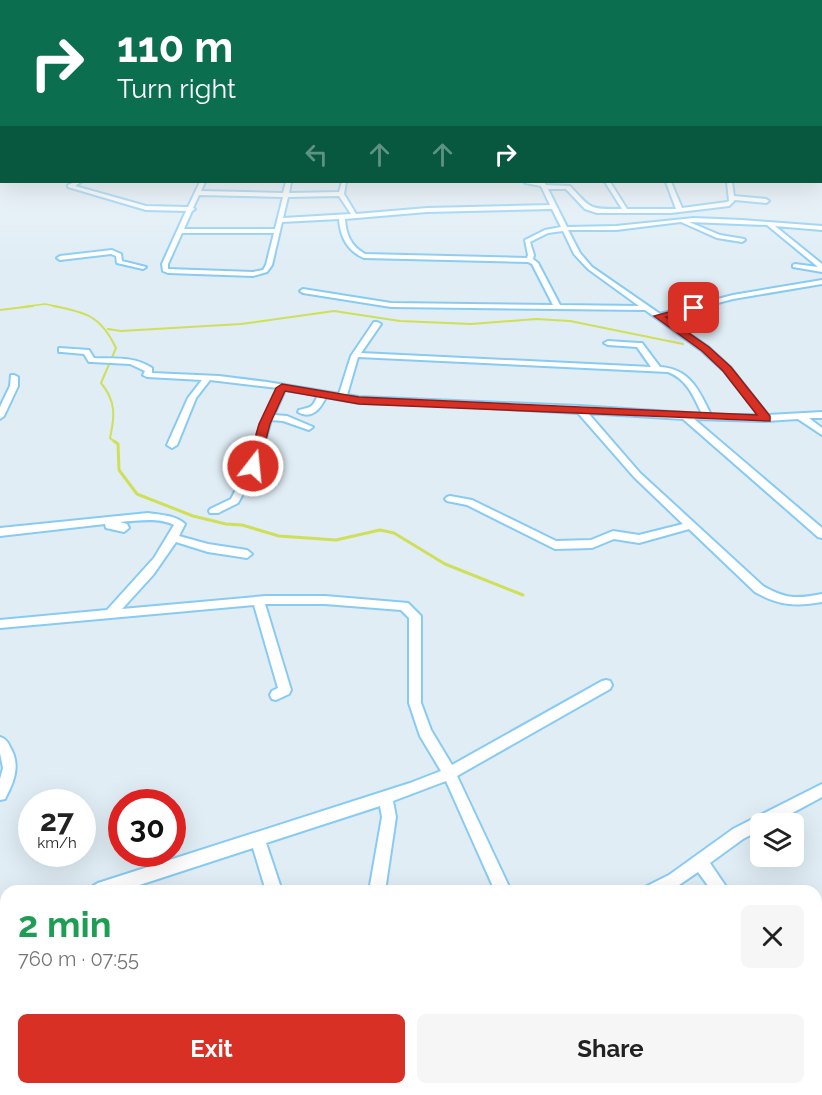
<!DOCTYPE html>
<meta charset="utf-8">
<style>
:root{--surface:#fff;--page:#f6f6f6;--text:#222;--muted:#767676;--accent:#d93025}
body{margin:0;font-family:Raleway,sans-serif;background:var(--page);color:var(--text);height:100vh;display:flex;flex-direction:column;font-size:22px;white-space:nowrap}
*{box-sizing:border-box;margin:0}
p{font-size:20px;color:var(--muted)}
.icon{flex:none;width:33px;height:33px;fill:none;stroke:currentColor;stroke-width:2;stroke-linecap:round;stroke-linejoin:round}
.map{position:relative;flex:1;overflow:hidden}
.side{position:absolute;left:0px;top:885px;width:822px;height:210px;display:flex;flex-direction:column;background:var(--surface);border-radius:18px 18px 0 0;box-shadow:0 6px 24px #0002}
.side>*{flex:none}
.hud{position:absolute;left:0px;top:0px;width:822px;height:183px;box-shadow:0 6px 24px #0002;background:#0b6e4f;color:#fff;overflow:hidden}
.buttons{position:absolute;left:750px;top:813px;display:grid;gap:12px}
.buttons a{display:grid;place-items:center;width:54px;height:54px;border-radius:9px;background:var(--surface);box-shadow:0 6px 24px #0002;font-size:30px}
.speed{position:absolute;left:18px;top:789px;display:flex;gap:12px;font-size:30px;font-weight:700;text-align:center}
.speed>*{display:grid;place-content:center;width:78px;height:78px;border-radius:50%;background:var(--surface);box-shadow:0 6px 24px #0002;line-height:1}
.speed small{font-size:15px;font-weight:400}
.speed .limit{border:9px solid #d22;background:#fff;color:#111}
.pin{position:absolute;display:grid;place-items:center;width:51px;height:51px;color:#fff;margin:-26px;border-radius:12px;box-shadow:0 3px 9px #0006}
.me{position:absolute;width:66px;margin:-33px;rotate:16deg;stroke-linejoin:round;filter:drop-shadow(0 0 4px #0008)}
.turn{display:flex;align-items:center;gap:21px;height:126px;padding:0 18px;font-size:27px}
.turn .icon{width:78px;height:78px;stroke-width:2.5}
.turn b{display:block;font-size:42px;line-height:51px}
.lanes{display:flex;align-items:center;height:57px;padding:0 18px;background:#0003;justify-content:center;gap:30px;direction:ltr}
.lanes .off{opacity:.35}
.round{display:grid;place-items:center;flex:none;width:63px;height:63px;border-radius:9px;background:var(--page)}
.overview{display:flex;align-items:center;justify-content:space-between;height:102px;padding:0 18px}
h1{font-size:36px;font-weight:700;line-height:45px;color:#1e9e55}
.cta{display:flex;gap:12px;margin-top:auto;padding:12px 18px}
.cta a{flex:1;height:69px;border-radius:9px;background:var(--accent);color:#fff;font-size:24px;font-weight:700;line-height:69px;text-align:center}
.cta a+a{background:var(--page);color:var(--text)}
.map>svg:first-child{display:block}
</style>
<div class="map">
<svg width="822" height="1095" viewBox="0 0 822 1095">
<rect width="100%" height="100%" fill="#e0edf5"/>
<g fill="none" stroke-linecap="round" stroke-linejoin="round">
<path stroke="#cfdf5a" stroke-width="1.5" d="M22,307L45,304L60,307"/>
<g stroke="#cfdf5a" stroke-width="2">
<path d="M53,306C86,312 101,316 116,348L101,383C116,401 115,416 110,438L116,443"/>
<path d="M0,310L33,306"/>
<path d="M108,329L121,331L241,324L334,311L400,321L471,324L536,319L570,321L683,344"/>
</g>
<path stroke="#cfdf5a" stroke-width="3" d="M114,441L118,444L119,470L137,494L193,516L226,524L242,525L279,536L336,540L380,530L394,533L445,564L523,595"/>
<g stroke="#88cbf2" stroke-width="4">
<g id="minor">
<rect x="820" y="138" width="2" height="2"/>
<path d="M75,182H81L75,186L146,206L188,207L200,182H205L201,191L283,193L286,182H291L289,193L339,192L342,182H346L344,194L356,214L427,208L550,205L541,186L525,183V182H544L546,185L570,186C592,210 589,209 622,209L605,182H610L627,209H676L666,182H671L682,208L727,202L729,201L727,182H732L734,196L766,199L769,201L766,203L735,200L729,206L671,213H597L585,209L566,189H548L567,227L616,226L694,218L742,220L822,226V230L775,226L822,264V272L793,267V265L795,264L818,267L767,225L689,222L720,235L744,239L745,240L742,242L717,238L681,222L616,230H568L580,253L592,267L660,314L733,295L822,280V284L733,299L664,317L708,347L730,367L768,415L822,412V418H809L822,428V435L798,419L766,421L694,419L822,528V538L818,537L683,419L588,413L640,473L763,586C785,599 797,599 822,594V602C796,607 778,605 755,592L689,529L639,543L614,539L592,548L555,549L467,505L447,501L445,499L447,497L450,496L472,500L556,541L591,540L613,531L639,535L683,524L634,477L578,413L455,406L359,403L326,397C320,409 312,420 298,412L299,410C312,407 312,408 318,395L285,390L274,415L287,416L313,427L309,430L283,421L271,420L258,466L238,503L218,513H210L209,511L210,509L231,499L248,466L261,424L278,388L210,380L196,398L177,445L172,448L167,445L188,398L202,380L147,377L143,375L145,371L130,364L92,362H89L84,354L62,352H59V348L89,350L94,358C115,359 134,356 152,368V373L219,376L267,382L339,394L351,356L374,322H377L381,324L361,353L651,367L637,347L608,345L604,343L608,341L639,343H642L660,367C690,369 699,390 711,415H759L724,371L702,351L645,310L391,307L303,293L300,291L303,289L391,303L553,305L532,264L528,262L364,258C347,251 340,236 339,219L282,222L272,265L267,272L253,276L168,273L163,271L162,264L186,211L146,210L68,187V185ZM199,195L283,197L275,229H184L192,211L195,209L193,208ZM339,196L351,214L283,218L288,197ZM552,209L561,227L545,230L525,240L528,255L527,258L365,254C351,246 346,235 345,219L427,212ZM563,231L574,254L588,269L639,306L560,305L538,263L533,259L534,255L530,242L548,233ZM182,233H274L266,265L263,270L253,272L168,269V264ZM358,357L668,372C687,379 694,397 702,414L580,406L359,397L347,395Z"/>
<path d="M112,250L121,254L122,261L146,267L143,269L117,263L116,256L111,254L60,260L57,258L60,256Z"/>
<path d="M11,375H14L18,377V386L4,416L0,419V407L10,386Z"/>
<path d="M148,513C161,515 175,515 185,524L179,536L208,544L247,550L252,554L247,558L208,552L176,542L153,575L122,609L266,596H325L408,603L421,616V703L431,730L452,765L602,681L606,680L610,681L612,685L610,689L457,776L511,891H495L446,781L393,801L396,817L385,891H369L382,817L380,806L266,843L282,891H266L253,848L121,891H90L93,886L98,883L410,783L441,771L420,736L409,703V618L401,610L325,604H265L291,690L289,694L276,700L272,699L270,695L272,691L278,688L254,605L0,628V620L107,610L154,558L174,525C158,517 138,521 120,522L127,524L129,528L124,532L106,528L105,524L0,536V528Z"/>
<path d="M0,737C6,739 8,742 10,747C21,765 14,782 5,799L0,800V779L3,768L0,753Z"/>
<path d="M822,784V797L772,824H760V830L743,839L710,863L729,891H712L698,872L679,885L668,891H644L647,886L669,875L733,829Z"/>
<path d="M6,930V947L0,950V933Z"/>
<path d="M816,1075L822,1078V1095H812L809,1089H816Z"/>
<path d="M281,1089H383L385,1095H279Z"/>
<path d="M534,1089H552L553,1095H535Z"/>
</g>
</g>
<use href="#minor" fill="#fff" fill-rule="evenodd"/>
</g>
<linearGradient id="sky" x2="0" y2="1"><stop stop-color="#9ec5af"/><stop offset="0.42" stop-color="#f1f7fa"/><stop offset="1" stop-color="#f1f7fa" stop-opacity="0"/></linearGradient>
<rect width="822" height="266" fill="url(#sky)"/>
<path fill="#d93025" stroke="#8d1f18" stroke-width="1.5" d="M694,305L697,306V310L666,317L709,347L731,367L770,416V421L359,404L285,391L270,424L259,466L253,470L247,466L259,424L276,388L282,384L359,397L757,415L723,371L702,351L654,316Z"/>
</svg>
<div class="buttons">
<a><svg class="icon" aria-label="layers" viewBox="0 0 24 24"><path d="M12 4l9 5-9 5-9-5zM3 14l9 5 9-5"/></svg></a>
</div>
<div class="speed"><div>27<small>km/h</small></div><div class="limit">30</div></div>
<div class="pin" style="left:694px;top:308px;background:#d93025"><svg class="icon" aria-label="arrive" viewBox="0 0 24 24"><path d="M6 21V4h12l-3 4 3 4H6"/></svg></div>
<svg class="me" style="left:253px;top:466px" viewBox="-20 -20 40 40"><circle r="17" fill="#d93025" stroke="#fff" stroke-width="3"/><path d="M0-11L8 9 0 5-8 9z" fill="#fff"/></svg>
<div class="hud">
<div class="turn"><svg class="icon" aria-label="right" viewBox="0 0 24 24"><path d="M7 20v-9h11M14 6l5 5-5 5"/></svg><div><b>110 m</b>Turn right</div></div>
<div class="lanes"><svg class="icon off" aria-label="left" viewBox="0 0 24 24"><path d="M17 20v-9H6M10 6l-5 5 5 5"/></svg><svg class="icon off" aria-label="ahead" viewBox="0 0 24 24"><path d="M12 20V5M6 11l6-6 6 6"/></svg><svg class="icon off" aria-label="ahead" viewBox="0 0 24 24"><path d="M12 20V5M6 11l6-6 6 6"/></svg><svg class="icon" aria-label="right" viewBox="0 0 24 24"><path d="M7 20v-9h11M14 6l5 5-5 5"/></svg></div>
</div>
<section class="side">
<div class="overview"><div><h1>2 min</h1><p>760 m · 07:55</p></div><a class="round"><svg class="icon" aria-label="close" viewBox="0 0 24 24"><path d="M6 6l12 12M18 6L6 18"/></svg></a></div>
<div class="cta"><a>Exit</a><a>Share</a></div>
</section>
</div>
